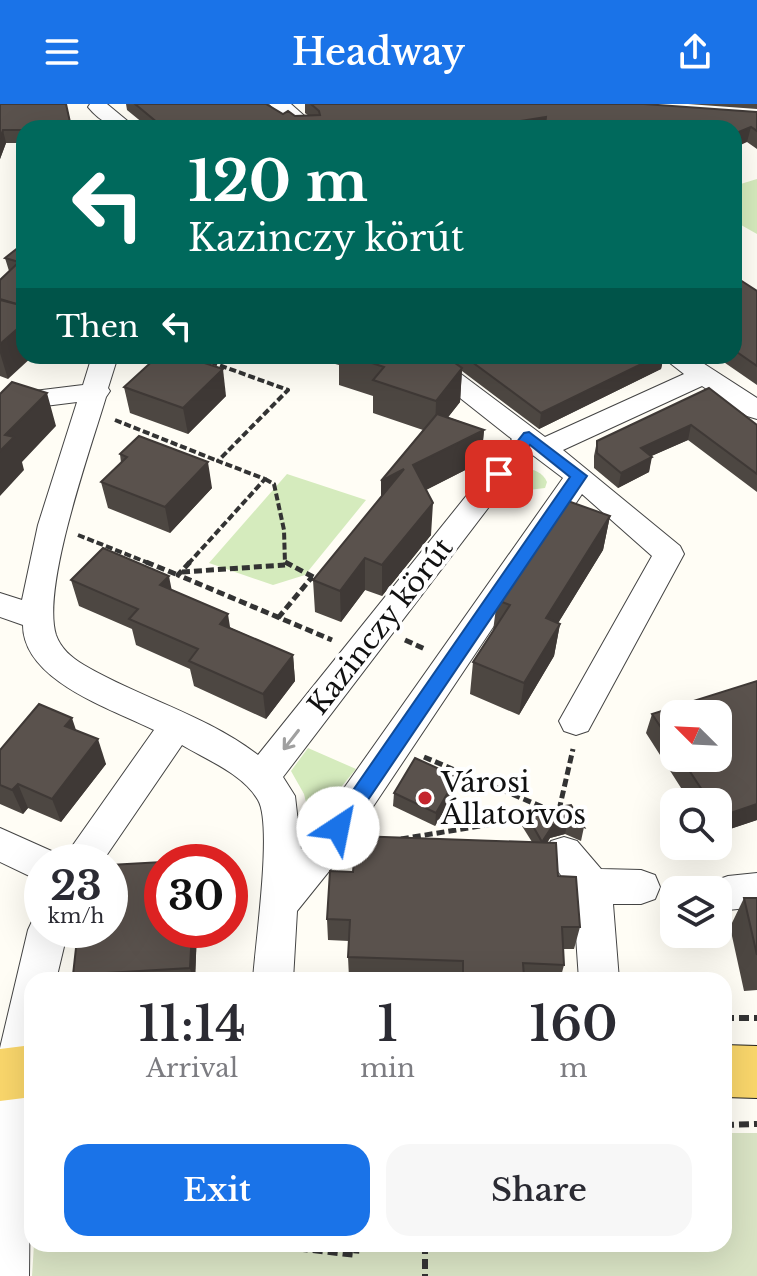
<!DOCTYPE html>
<meta charset="utf-8">
<style>
:root{--surface:#fff;--page:#f7f7f7;--text:#2b2b33;--muted:#7c7c81;--accent:#1a73e8}
body{margin:0;font-family:"Libre Baskerville",serif;background:var(--page);color:var(--text);height:100vh;display:flex;flex-direction:column;font-size:30px;white-space:nowrap}
*{box-sizing:border-box;margin:0}
p{font-size:26px;color:var(--muted)}
.icon{flex:none;width:44px;height:44px;fill:none;stroke:currentColor;stroke-width:2;stroke-linecap:round;stroke-linejoin:round}
.map{position:relative;flex:1;overflow:hidden}
.drawer{position:absolute;left:24px;top:868px;width:708px;height:280px;display:flex;flex-direction:column;background:var(--surface);border-radius:24px;box-shadow:0 8px 32px #0002}
.drawer>*{flex:none}
.hud{position:absolute;left:16px;top:16px;width:726px;height:244px;border-radius:24px;box-shadow:0 8px 32px #0002;background:#00695c;color:#fff;overflow:hidden}
.needle{width:52px;rotate:294deg}
.buttons{position:absolute;left:660px;top:596px;display:grid;gap:16px}
.buttons a{display:grid;place-items:center;width:72px;height:72px;border-radius:16px;background:var(--surface);box-shadow:0 8px 32px #0002;font-size:40px}
.speed{position:absolute;left:24px;top:740px;display:flex;gap:16px;font-size:40px;font-weight:700;text-align:center}
.speed>*{display:grid;place-content:center;width:104px;height:104px;border-radius:50%;background:var(--surface);box-shadow:0 8px 32px #0002;line-height:1}
.speed small{font-size:20px;font-weight:400}
.speed .limit{border:12px solid #d22;background:#fff;color:#111}
.pin{position:absolute;display:grid;place-items:center;width:68px;height:68px;color:#fff;margin:-34px;border-radius:16px;box-shadow:0 4px 12px #0006}
.me{position:absolute;width:88px;margin:-44px;rotate:34deg;stroke-linejoin:round;filter:drop-shadow(0 0 6px #0008)}
.turn{display:flex;align-items:center;gap:28px;height:168px;padding:0 40px;font-size:36px}
.turn .icon{width:104px;height:104px;stroke-width:2.5}
.turn b{display:block;font-size:56px;line-height:68px}
.then{display:flex;align-items:center;height:76px;padding:0 40px;background:#0003;gap:16px;font-size:30px}
.eta{display:flex;justify-content:space-evenly;align-items:center;height:136px;text-align:center}
.eta b{font-size:48px;font-weight:600;line-height:56px}
.button{display:flex;gap:16px;margin-top:auto;padding:16px 40px}
.button a{flex:1;height:92px;border-radius:24px;background:var(--accent);color:#fff;font-size:32px;font-weight:600;line-height:92px;text-align:center}
.button a+a{background:var(--page);color:var(--text)}
header{display:flex;justify-content:space-between;align-items:center;height:104px;padding:0 40px;background:var(--accent);color:#fff;font-size:36px;font-weight:600}
.map>svg:first-child{display:block}
</style>
<header><svg class="icon" aria-label="menu" viewBox="0 0 24 24"><path d="M4 6h16M4 12h16M4 18h16"/></svg>Headway<svg class="icon" aria-label="share" viewBox="0 0 24 24"><path d="M12 15V3M7 8l5-5 5 5M5 13v7h14v-7"/></svg></header>
<div class="map">
<svg width="757" height="1172" viewBox="0 0 757 1172">
<rect width="100%" height="100%" fill="#fffdf5"/>
<g fill="#d5ebbd">
<path d="M757,75V130L734,117V82Z"/>
<path d="M519,365C531,364 542,367 547,378L545,384L520,387L507,372Z"/>
<path d="M287,370L366,396L305,471L273,481L209,459Z"/>
<path d="M308,644L356,665L314,716L310,715L304,690L291,667Z"/>
</g>
<path fill="#d9e3c4" d="M724,1029H757V1172H32L34,1140H724Z"/>
<g fill="none" stroke-linecap="round" stroke-linejoin="round">
<g stroke="#444" stroke-width="2">
<g id="minor">
<path d="M90,0H107L136,24C115,24 102,20 88,3Z"/>
<path d="M269,0H291L318,24H296Z"/>
<path d="M92,252H118L108,284L110,287L106,293C91,344 41,483 56,531C61,545 72,554 84,561C140,594 206,611 258,651L512,335L407,252H437L545,333L684,270L661,252H692L757,294V315L747,312L702,282L563,346L680,442L684,450L588,627L576,631L564,627L559,617L652,452L582,390L334,761L297,807L293,876H253C255,841 273,721 258,696C243,670 207,656 182,641L102,758H61L154,626C112,605 23,577 23,521L0,513V489L22,496L38,421L77,298L37,303L0,315V297L34,287L83,281ZM530,349L563,374L301,745L295,692L283,673Z"/>
<path d="M0,724L56,749L60,758H42V778L0,758Z"/>
<path d="M564,733L577,737L601,765L641,766L655,771L660,783L655,795L641,800H613L619,876H579L573,788L545,749L551,737Z"/>
<path d="M757,769V803L728,806L718,803V786H710L714,777L728,772Z"/>
<path d="M42,810V826H68L56,876H32L29,1172H0V944L28,826L34,813Z"/>
</g>
</g>
<g stroke="#222" stroke-width="2">
<g id="major">
<path d="M32,941V993L0,997V945Z"/>
<path d="M724,941L757,942V994L724,993Z"/>
</g>
</g>
<g stroke="#333" stroke-width="4" stroke-dasharray="7 3" stroke-linecap="butt">
<path d="M115,316L218,357"/>
<path d="M265,375L274,380L284,426L285,460"/>
<path d="M78,431L151,460"/>
<path d="M188,460L265,375L218,357L288,286L194,252"/>
</g>
<g stroke="#333" stroke-width="5" stroke-dasharray="8 4" stroke-linecap="butt">
<path d="M146,458L178,471"/>
<path d="M190,458L178,471L332,536"/>
<path d="M285,458L319,476"/>
<path d="M182,468L285,461"/>
<path d="M278,514L312,473"/>
<path d="M405,536L425,545"/>
<path d="M424,653L552,707"/>
<path d="M559,706L573,645"/>
<path d="M401,735L529,714"/>
</g>
<g stroke="#333" stroke-width="6" stroke-dasharray="10 5" stroke-linecap="butt">
<path d="M724,914H757"/>
<path d="M724,1021L757,1020"/>
<path d="M304,1140L303,1145L356,1151L357,1140"/>
<path d="M425,1140V1172"/>
</g>
<use href="#minor" fill="#fff" fill-rule="evenodd"/>
<use href="#major" fill="#f9d66b" fill-rule="evenodd"/>
</g>
<g fill="#4d4742" fill-rule="evenodd">
<path d="M0,0H66L72,24H24V39H6L0,55Z"/>
<path d="M126,0H266L283,10L295,12H309L305,9V0H644L757,8V45L747,38L734,24H149L127,6Z"/>
<path d="M688,0H757V5Z"/>
<path d="M24,139L8,275L0,272V176L9,167L5,154Z"/>
<path d="M734,172L757,187V281L715,252H734Z"/>
<path d="M305,252H664L661,265L539,325L462,267L460,298L448,313L484,326L481,358L426,386L431,431L382,492L365,486L341,518L315,508L313,476L381,394V377L423,326L373,309V292L339,281V261Z"/>
<path d="M124,283L226,292L188,330L130,309Z"/>
<path d="M709,284L757,321V388L688,336L651,352L649,368L618,384L594,364V352L597,337Z"/>
<path d="M120,350L212,384L170,429L108,404L101,378L121,359Z"/>
<path d="M610,412L603,446L558,519L560,520L554,552L519,611L470,590L473,558L493,527L497,496Z"/>
<path d="M71,476L172,486L231,524L293,551L295,577L266,615L194,582L190,565L136,541L132,525L79,502Z"/>
<path d="M757,577V716L718,729V698H690L646,629L652,610ZM674,610L718,654H674Z"/>
<path d="M76,626L106,660L61,718L28,704L23,710L0,700V646Z"/>
<path d="M457,673L456,686L435,722L393,702L394,689Z"/>
<path d="M571,701L584,723L581,737L565,730L550,734L547,739L558,772L580,823L574,845H563L564,861L560,876H398L349,874L348,853L349,837L328,836L327,815L353,768L532,738L522,722L525,708Z"/>
<path d="M744,794H757V886L744,887L730,823Z"/>
<path d="M162,826H197L195,876H75L73,871Z"/>
</g>
<g fill="#3f3936">
<path d="M546,13L545,24H476Z"/>
<path d="M70,18L72,24H60L61,21Z"/>
<path d="M193,19L194,24H178Z"/>
<path d="M751,23L747,38L734,44V30Z"/>
<path d="M3,26L6,39L0,55V34Z"/>
<path d="M24,219V252H33L8,275L0,249V240Z"/>
<path d="M658,252H664L661,265L539,325L541,309Z"/>
<path d="M462,264L460,298L435,330L436,297Z"/>
<path d="M223,265L226,292L188,330L183,304Z"/>
<path d="M47,289L56,322L22,358L24,366L0,392V347L5,331Z"/>
<path d="M691,321L688,336L638,358L641,344Z"/>
<path d="M484,326L481,358L412,393L413,361Z"/>
<path d="M652,353L649,368L618,384L621,369Z"/>
<path d="M208,358L212,384L170,429L165,403Z"/>
<path d="M404,365L381,409V377Z"/>
<path d="M433,399L431,431L382,492V461Z"/>
<path d="M610,412L603,446L541,547L546,514Z"/>
<path d="M365,454V486L341,518L340,487Z"/>
<path d="M169,472L174,498L160,481Z"/>
<path d="M228,510L232,536L220,520Z"/>
<path d="M560,520L554,552L519,611L524,579Z"/>
<path d="M293,551L295,577L266,615L263,590Z"/>
<path d="M72,614L80,638L65,622Z"/>
<path d="M98,635L106,660L61,718L52,695Z"/>
<path d="M457,673L456,686L435,722L436,709Z"/>
<path d="M18,680L28,704L23,710L12,686Z"/>
<path d="M757,700V716L718,729V716L719,713Z"/>
<path d="M568,717L565,730L550,734L539,751L542,738L553,721Z"/>
<path d="M192,826H197L195,876H193L190,864Z"/>
</g>
<g fill="#5a524d" stroke="#3f3936" stroke-width="2">
<path d="M0,0H66L70,18L61,21L60,24H24V26H3L0,34Z"/>
<path d="M135,0H266L283,10L288,7L295,12L320,11L319,7L311,0H644L757,8V27L751,23L734,30V24H587L545,21L546,13L476,24H201L193,19L178,24H164Z"/>
<path d="M24,139V197L20,201L0,195V176L19,158L5,154Z"/>
<path d="M734,172L757,187V262L734,246Z"/>
<path d="M0,196L24,202V219L0,240Z"/>
<path d="M158,252H183L223,265L183,304L124,283Z"/>
<path d="M351,252H445L462,264L436,297L373,276L384,263Z"/>
<path d="M464,252H658L541,309Z"/>
<path d="M12,278L47,289L5,331L14,333L0,347V290Z"/>
<path d="M709,284L757,321V370L691,321L641,344L652,353L621,369L597,349V337Z"/>
<path d="M437,310L484,326L413,361L433,399L382,461L365,454L340,487L313,476L404,365L381,377Z"/>
<path d="M139,332L208,358L165,403L101,378L127,353L120,350Z"/>
<path d="M565,396L610,412L546,514L560,520L524,579L473,558L510,501L497,496Z"/>
<path d="M103,444L169,472L160,481L228,510L220,520L293,551L263,590L189,557L198,545L129,515L138,505L71,476Z"/>
<path d="M757,577V700L719,713L718,710V698H710L681,654H718V610H674V643L652,610Z"/>
<path d="M39,600L72,614L65,622L98,635L52,695L18,680L12,686L0,681V646Z"/>
<path d="M415,654L457,673L436,709L394,689Z"/>
<path d="M571,701L584,723L568,717L553,721L542,738L525,708Z"/>
<path d="M356,732L556,739L558,772L576,773L580,823H562L564,861L523,859L524,873L463,871V857L348,853L350,816L327,815L330,767L353,768Z"/>
<path d="M196,757V758H168Z"/>
<path d="M162,758V826H192L190,864L73,871L78,826H110V761Z"/>
<path d="M744,794H757V851Z"/>
</g>
<defs><path id="oneway-shaft" d="M-6 0H5M1.5-3L5.5 0L1.5 3" fill="none" stroke-width="1.6" stroke-linecap="round" stroke-linejoin="round" transform="scale(2)"/></defs>
<use stroke="#a0a0a0" href="#oneway-shaft" transform="translate(291 636) rotate(128)"/>
<path fill="#1a73e8" stroke="#114b97" stroke-width="2" d="M529,328L587,372L345,730L338,732L331,730L328,724L331,718L570,373L530,341L505,374H494V367L524,329Z"/>
<circle fill="#c4262e" stroke="#fff" stroke-width="3" cx="425" cy="694" r="8"/>
<g text-anchor="middle" stroke-width="8" stroke-linejoin="round" paint-order="stroke">
<g font-size="28" fill="#111" stroke="#fff">
<text transform="translate(380 522) rotate(-52)" y="10">Kazinczy körút</text>
</g>
<g font-size="28" fill="#111" stroke="#fff" text-anchor="start">
<text x="441" y="688">Városi<tspan x="441" dy="32">Állatorvos</tspan></text>
</g>
</g>
</svg>
<div class="buttons">
<a><svg class="needle" viewBox="-14 -14 28 28"><path d="M0-13l5 13h-10z" fill="#e53935"/><path d="M0 13l5-13h-10z" fill="#7c7c81"/></svg></a>
<a><svg class="icon" aria-label="search" viewBox="0 0 24 24"><circle cx="10" cy="10" r="6"/><path d="M15 15l6 6"/></svg></a>
<a><svg class="icon" aria-label="layers" viewBox="0 0 24 24"><path d="M12 4l9 5-9 5-9-5zM3 14l9 5 9-5"/></svg></a>
</div>
<div class="speed"><div>23<small>km/h</small></div><div class="limit">30</div></div>
<div class="pin" style="left:499px;top:370px;background:#d93025"><svg class="icon" aria-label="arrive" viewBox="0 0 24 24"><path d="M6 21V4h12l-3 4 3 4H6"/></svg></div>
<svg class="me" style="left:338px;top:724px" viewBox="-20 -20 40 40"><circle r="19" fill="#fff"/><path d="M0-13L10 11 0 6-10 11z" fill="#1a73e8"/></svg>
<div class="hud">
<div class="turn"><svg class="icon" aria-label="left" viewBox="0 0 24 24"><path d="M17 20v-9H6M10 6l-5 5 5 5"/></svg><div><b>120 m</b>Kazinczy körút</div></div>
<div class="then">Then<svg class="icon" aria-label="left" viewBox="0 0 24 24"><path d="M17 20v-9H6M10 6l-5 5 5 5"/></svg></div>
</div>
<section class="drawer">
<div class="eta">
<div><b>11:14</b><p>Arrival</p></div>
<div><b>1</b><p>min</p></div>
<div><b>160</b><p>m</p></div>
</div>
<div class="button"><a>Exit</a><a>Share</a></div>
</section>
</div>
